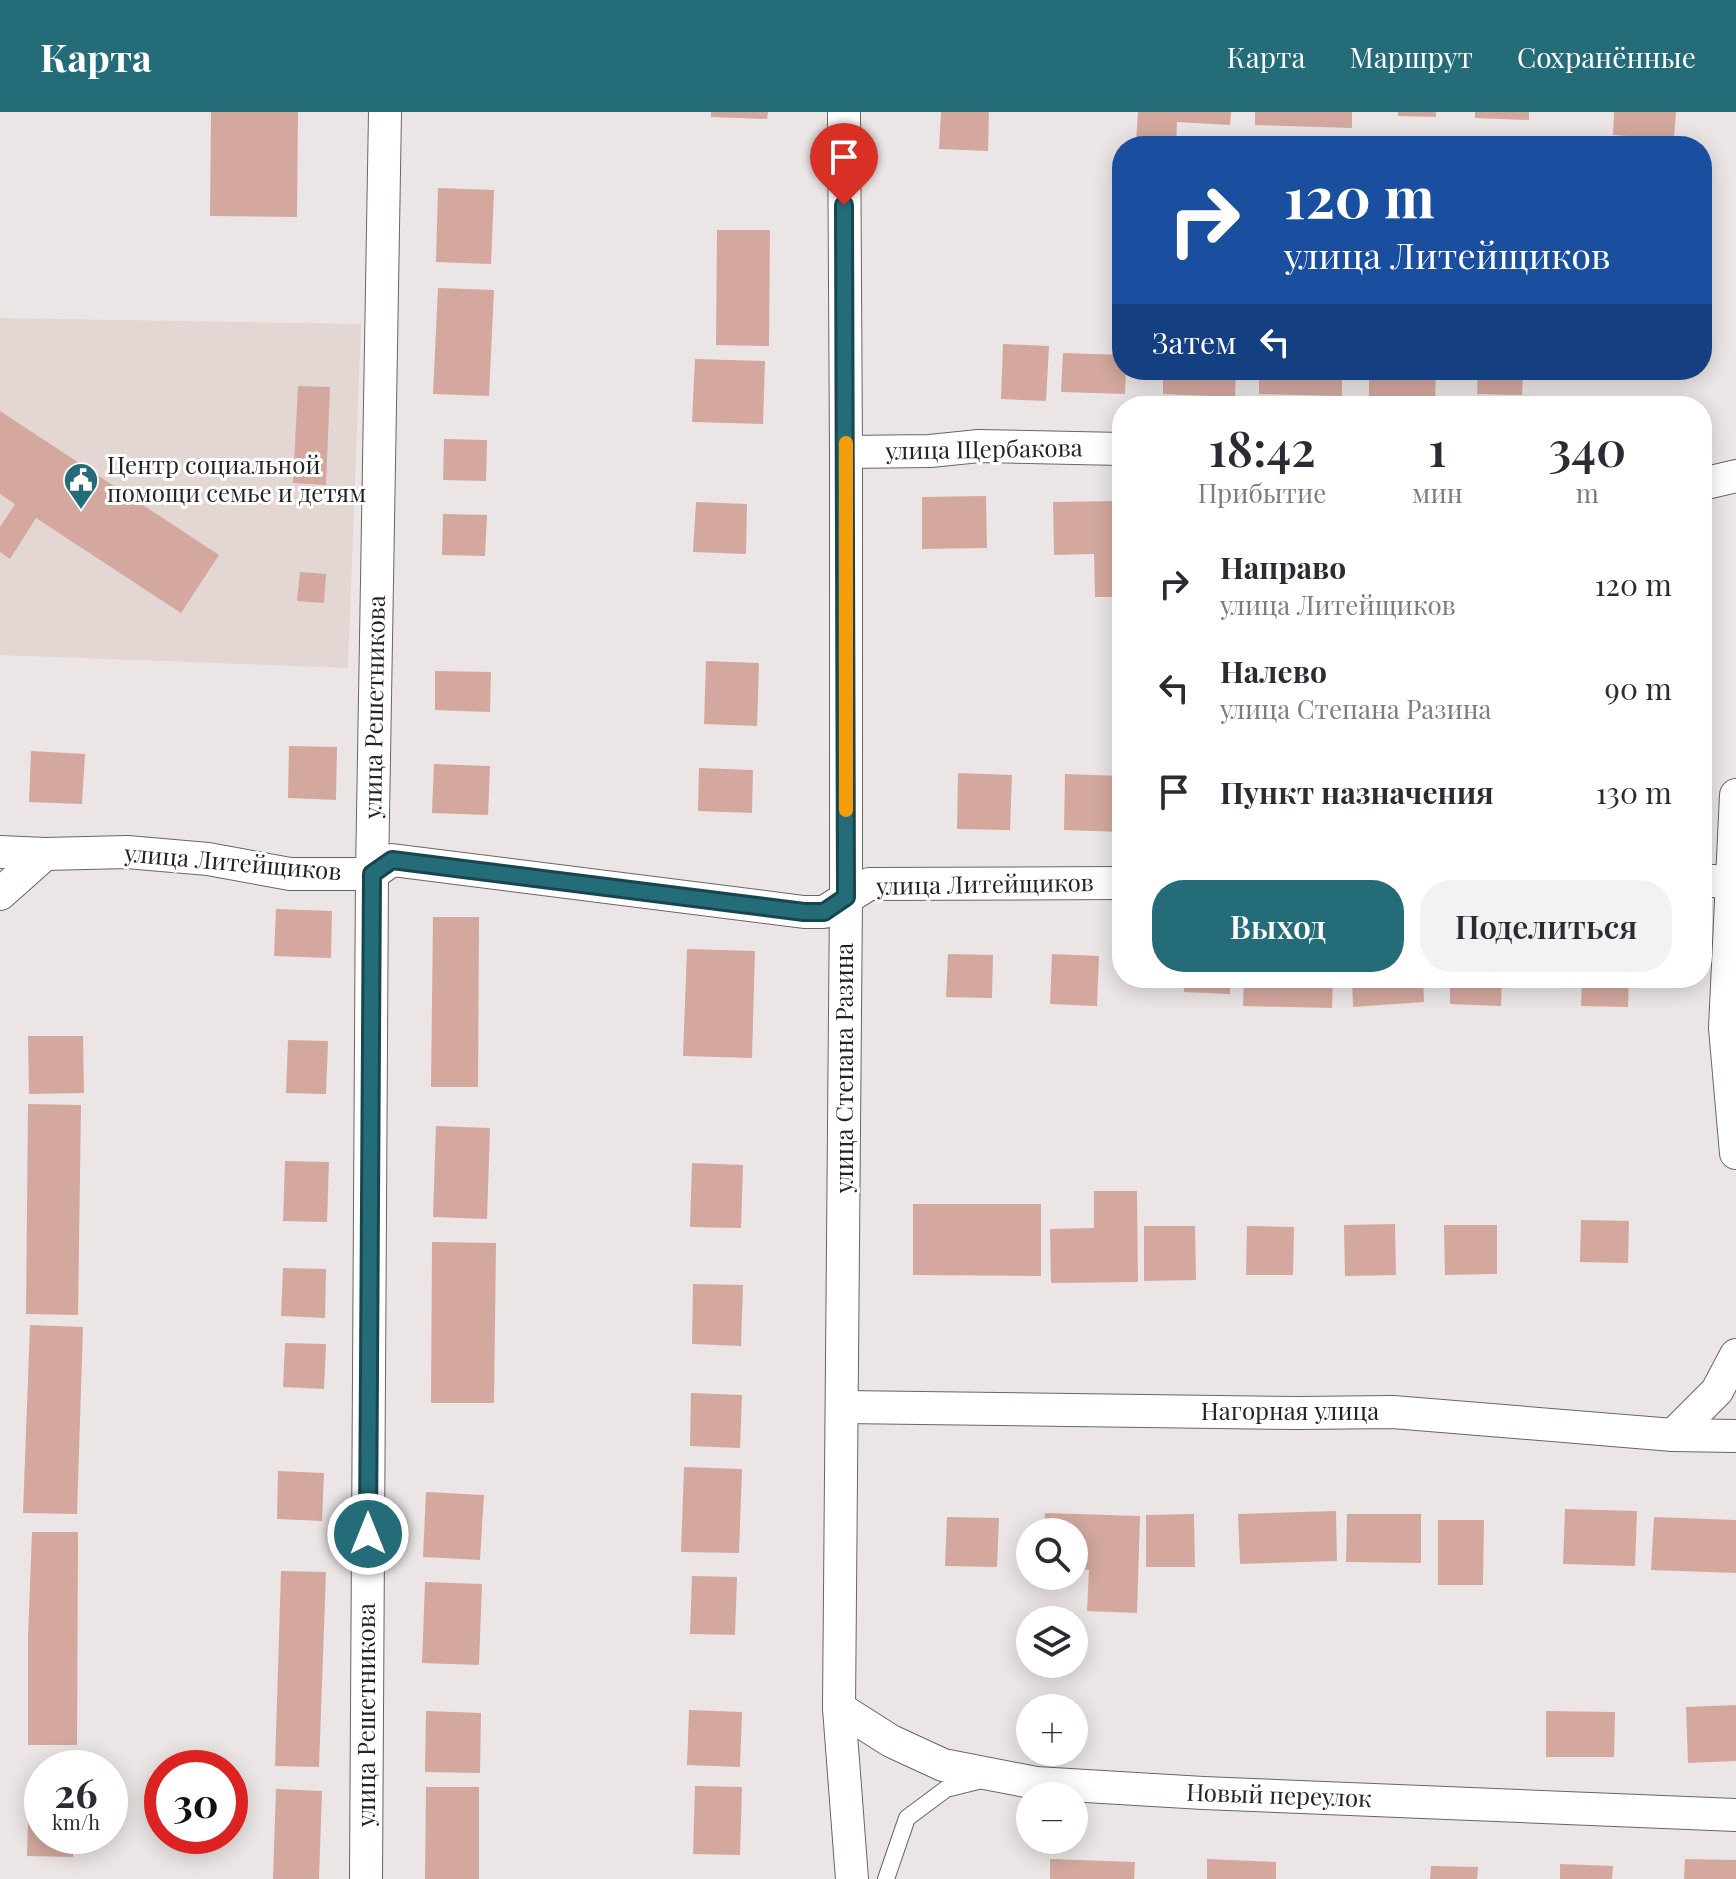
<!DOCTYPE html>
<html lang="ru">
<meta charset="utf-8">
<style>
:root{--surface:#fff;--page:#f2f2f3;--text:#2b2b33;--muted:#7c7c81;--accent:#256c79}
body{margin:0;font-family:"Playfair Display",serif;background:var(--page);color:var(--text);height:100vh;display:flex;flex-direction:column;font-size:30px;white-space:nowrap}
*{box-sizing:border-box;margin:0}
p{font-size:26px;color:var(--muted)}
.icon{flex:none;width:44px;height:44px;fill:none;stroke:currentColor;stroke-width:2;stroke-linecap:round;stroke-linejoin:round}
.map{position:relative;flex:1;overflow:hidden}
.sheet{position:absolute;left:1112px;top:284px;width:600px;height:592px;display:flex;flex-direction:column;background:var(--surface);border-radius:32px;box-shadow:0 4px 20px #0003}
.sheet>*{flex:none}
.banner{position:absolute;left:1112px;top:24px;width:600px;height:244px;border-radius:32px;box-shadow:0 4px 20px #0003;background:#1a4fa0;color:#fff;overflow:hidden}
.fabs{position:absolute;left:1016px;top:1406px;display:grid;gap:16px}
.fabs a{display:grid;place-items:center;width:72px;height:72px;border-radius:50%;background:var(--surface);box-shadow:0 4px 20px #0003;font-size:40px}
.speed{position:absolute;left:24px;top:1638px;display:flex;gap:16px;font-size:40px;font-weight:700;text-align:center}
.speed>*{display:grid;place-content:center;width:104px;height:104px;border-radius:50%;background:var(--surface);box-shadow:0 4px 20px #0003;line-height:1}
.speed small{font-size:20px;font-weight:400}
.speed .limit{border:12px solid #d22;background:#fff;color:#111}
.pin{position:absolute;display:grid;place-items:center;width:68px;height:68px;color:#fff;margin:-82px -34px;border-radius:50% 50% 50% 0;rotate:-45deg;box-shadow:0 0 8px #0007}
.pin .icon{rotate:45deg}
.me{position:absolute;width:88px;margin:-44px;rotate:0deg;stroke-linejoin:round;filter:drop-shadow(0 0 6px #0008)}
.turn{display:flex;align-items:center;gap:28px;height:168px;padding:0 40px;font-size:36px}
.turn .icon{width:104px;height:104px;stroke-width:2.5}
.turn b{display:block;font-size:56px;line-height:68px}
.then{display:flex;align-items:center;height:76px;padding:0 40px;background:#0003;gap:16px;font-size:30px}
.eta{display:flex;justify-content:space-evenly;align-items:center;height:136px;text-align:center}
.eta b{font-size:48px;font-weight:600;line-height:56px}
.action{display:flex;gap:16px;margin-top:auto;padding:16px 40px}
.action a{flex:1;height:92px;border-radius:32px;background:var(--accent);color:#fff;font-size:32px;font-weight:600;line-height:92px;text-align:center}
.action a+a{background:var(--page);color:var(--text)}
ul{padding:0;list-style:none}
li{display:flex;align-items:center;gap:24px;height:104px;padding:0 40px}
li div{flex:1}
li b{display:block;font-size:30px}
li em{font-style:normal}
header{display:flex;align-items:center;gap:48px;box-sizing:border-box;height:112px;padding:0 40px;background:var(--accent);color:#fff}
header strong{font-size:38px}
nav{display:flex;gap:44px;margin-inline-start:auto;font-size:28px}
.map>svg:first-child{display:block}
</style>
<header>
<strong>Карта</strong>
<nav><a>Карта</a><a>Маршрут</a><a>Сохранённые</a></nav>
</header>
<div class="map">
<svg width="1736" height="1767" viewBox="0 0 1736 1767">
<rect width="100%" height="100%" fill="#ebe6e5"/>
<path fill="#e4d6d3" d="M0,206L361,212L348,556L0,543Z"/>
<g fill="#d4a89f">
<path d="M211,0H298L297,105L210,104Z"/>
<path d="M711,0H768L767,7L711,5Z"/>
<path d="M941,0H989L988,39L939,37Z"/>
<path d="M1138,0H1231L1230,13L1177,10L1176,34L1136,32Z"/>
<path d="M1255,0H1352V16L1255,13Z"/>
<path d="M1398,0H1436V5L1398,4Z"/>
<path d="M1475,0H1529V8L1475,6Z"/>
<path d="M1614,0H1676L1674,27L1613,23Z"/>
<path d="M438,76L494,78L491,152L436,150Z"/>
<path d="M717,118H770L769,234L716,233Z"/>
<path d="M438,176L494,178L489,284L433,282Z"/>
<path d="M1003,232L1049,234L1046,289L1001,287Z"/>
<path d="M1063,241L1122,243V258H1126L1125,282L1061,280Z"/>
<path d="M695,247L765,249L763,312L692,310Z"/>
<path d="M1163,258H1236L1235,285L1163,282Z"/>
<path d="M1259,258H1342V284L1259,282Z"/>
<path d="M1369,258H1436L1435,289L1369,287Z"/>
<path d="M1478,258H1523L1522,283L1477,282Z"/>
<path d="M298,274L330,275L326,373L293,371Z"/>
<rect x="1594" y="290" width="79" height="4"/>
<path d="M0,299L219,443L181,501L36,406L10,447L0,440V415L15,392L0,382Z"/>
<path d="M444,327L487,328L486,369L443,368Z"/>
<path d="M986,384L987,436L922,437V385Z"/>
<path d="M1122,389V485H1095L1094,442L1054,443L1053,390Z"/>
<path d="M696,390L747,392L746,442L693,440Z"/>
<path d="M443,402L487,403L485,444L442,443Z"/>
<path d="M300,460L326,462L324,491L297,489Z"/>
<path d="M706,549L759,551L757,614L704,612Z"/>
<path d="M435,559L491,560L490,600L435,598Z"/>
<path d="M289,634L337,635L336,688L288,686Z"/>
<path d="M31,639L85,642L82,692L29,690Z"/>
<path d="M434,652L490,654L488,703L432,701Z"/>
<path d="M699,656L753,658L752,701L698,699Z"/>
<path d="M958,661L1012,663L1010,718L957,717Z"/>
<path d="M1065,662L1122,664V720L1064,718Z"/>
<path d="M276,797L332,799L331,846L274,844Z"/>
<path d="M433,805H479L478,975H431Z"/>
<path d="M687,837L755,839L752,946L683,944Z"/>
<path d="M948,842L993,843L992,886L946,885Z"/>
<path d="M1052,842L1099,844L1097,894L1050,892Z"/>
<path d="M1184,866H1230V882L1184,880Z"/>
<path d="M1244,866H1333L1332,896L1243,894Z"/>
<path d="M1352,866H1423L1424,890L1353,895Z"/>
<path d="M1450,866H1502L1501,894L1450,892Z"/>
<path d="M1582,866H1629L1628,895L1581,894Z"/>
<path d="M28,924H83L84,981L29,982Z"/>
<path d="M288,928L328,929L326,982L286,981Z"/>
<path d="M28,992L81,993L78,1203L26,1202Z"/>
<path d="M436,1014L490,1016L487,1107L433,1105Z"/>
<path d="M285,1049L329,1050L327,1110L283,1109Z"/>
<path d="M692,1051L743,1053L741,1116L690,1115Z"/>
<path d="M1094,1079H1137L1138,1170L1051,1171L1050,1117L1094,1116Z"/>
<path d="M913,1092H1041V1164L913,1163Z"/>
<path d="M1581,1108L1629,1109L1628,1151L1580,1150Z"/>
<path d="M1395,1112L1396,1163L1345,1164L1344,1113Z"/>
<path d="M1444,1113H1497V1162L1445,1163Z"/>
<path d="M1144,1114H1195L1196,1168L1144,1169Z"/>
<path d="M1247,1114L1294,1115L1293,1163H1246Z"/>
<path d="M432,1130L496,1131L494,1291H431Z"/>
<path d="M283,1156L326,1157L325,1206L281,1204Z"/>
<path d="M693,1172L743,1173L741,1234L692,1232Z"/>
<path d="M30,1213L83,1215L77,1402L23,1401Z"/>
<path d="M285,1231L326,1232L324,1277L283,1275Z"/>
<path d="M691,1281L742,1283L740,1336L690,1334Z"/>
<path d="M684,1355L742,1357L739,1441L681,1440Z"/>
<path d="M278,1359L324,1361L322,1409L277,1407Z"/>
<path d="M426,1380L484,1383L480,1448L423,1445Z"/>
<path d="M1565,1397L1637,1399L1635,1454L1563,1452Z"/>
<path d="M1336,1399L1337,1449L1240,1452L1238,1402Z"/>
<path d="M1045,1401L1140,1404L1137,1501L1087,1499L1089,1458L1074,1457V1420H1044Z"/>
<path d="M1194,1402L1195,1455H1146V1403Z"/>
<path d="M1347,1402H1421V1451L1346,1450Z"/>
<path d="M947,1405L999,1406L997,1455L945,1454Z"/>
<path d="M1654,1405L1736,1408V1461L1651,1458Z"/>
<path d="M1438,1408H1484L1483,1473H1438Z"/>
<path d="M32,1420H78L77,1633H28V1525Z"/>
<path d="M281,1459L326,1460L319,1655L275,1654Z"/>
<path d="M692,1464L737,1465L735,1523L690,1522Z"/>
<path d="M425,1470L482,1472L479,1553L422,1551Z"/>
<path d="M1736,1593V1649L1688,1651L1686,1595Z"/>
<path d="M689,1598L742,1600L740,1655L687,1653Z"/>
<path d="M426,1599L481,1601L480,1661L425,1660Z"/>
<path d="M1546,1599L1615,1600L1614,1645H1546Z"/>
<path d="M29,1670L42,1671V1724H74L73,1745L27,1744Z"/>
<path d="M695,1674L742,1675L740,1743L693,1742Z"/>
<path d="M426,1675H479V1767H425Z"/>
<path d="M276,1677L322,1679L319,1767H273Z"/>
<path d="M1050,1747L1135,1750L1134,1767H1050Z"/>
<path d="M1207,1747L1276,1750V1767H1207Z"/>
<path d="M1685,1747L1736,1748V1767H1684Z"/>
<path d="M1560,1752L1613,1754L1612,1767H1560Z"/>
<path d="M1431,1754L1478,1755L1477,1767H1430Z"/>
</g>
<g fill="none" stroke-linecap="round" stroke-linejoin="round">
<g stroke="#696564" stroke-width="18">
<path id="service" d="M886,1767L907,1706L946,1677L982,1668"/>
</g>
<g stroke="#696564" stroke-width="34">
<g id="minor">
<path d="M844,0L846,340V785L839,1596L852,1767"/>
<path d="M846,340L930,339L979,334L1122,337"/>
<path d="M1702,372L1736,364"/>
<path d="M1736,683L1725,916L1736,1041"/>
<path d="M0,740L45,742L127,740L208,747L290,762H372L392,748L804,800H824L869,772L1122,771"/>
<path d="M1702,769H1736"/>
<path d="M0,782L45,742"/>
<path d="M843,1295L1298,1301L1393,1300L1673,1323L1736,1324"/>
<path d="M1673,1323L1717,1279L1736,1243"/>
<path d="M839,1596L891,1629L943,1653L1036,1671L1203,1681L1736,1703"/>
<path d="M366,1767L372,762L385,0"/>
</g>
</g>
<use href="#service" stroke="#fff" stroke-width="16"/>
<use href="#minor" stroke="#fff" stroke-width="32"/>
</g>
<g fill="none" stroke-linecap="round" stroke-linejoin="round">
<g stroke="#18464f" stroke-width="20">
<path id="route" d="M368,1422L372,762L392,748L804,800H824L846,785L844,93"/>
</g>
<use href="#route" stroke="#256c79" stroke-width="14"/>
<path stroke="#f59e0b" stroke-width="14" d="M846,698V331"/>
</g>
<defs>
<g id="civic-pin" transform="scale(1.8)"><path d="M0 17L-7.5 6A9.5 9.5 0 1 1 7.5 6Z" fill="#256c79" stroke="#fff"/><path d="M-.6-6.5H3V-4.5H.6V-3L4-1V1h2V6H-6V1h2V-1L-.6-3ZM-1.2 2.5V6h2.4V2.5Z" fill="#fff"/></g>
</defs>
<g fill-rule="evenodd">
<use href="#civic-pin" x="81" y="368"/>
</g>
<g text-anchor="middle" stroke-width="6" stroke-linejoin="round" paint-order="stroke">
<g font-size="24" fill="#252322" stroke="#fff">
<text transform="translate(984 338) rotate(-1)" y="8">улица Щербакова</text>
<text transform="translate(375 595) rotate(-89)" y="8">улица Решетникова</text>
<text transform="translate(233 751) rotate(5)" y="8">улица Литейщиков</text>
<text transform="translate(985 773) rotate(-1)" y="8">улица Литейщиков</text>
<text transform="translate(845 956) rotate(-90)" y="8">улица Степана Разина</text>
<text x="1290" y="1308">Нагорная улица</text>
<text transform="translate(367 1603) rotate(-90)" y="8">улица Решетникова</text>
<text transform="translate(1279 1684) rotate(2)" y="8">Новый переулок</text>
</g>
<g font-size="24" fill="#252322" stroke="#fff" text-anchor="start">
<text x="107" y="362">Центр социальной<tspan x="107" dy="28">помощи семье и детям</tspan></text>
</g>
</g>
</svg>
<div class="fabs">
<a><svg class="icon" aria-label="search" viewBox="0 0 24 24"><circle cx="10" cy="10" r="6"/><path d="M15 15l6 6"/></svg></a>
<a><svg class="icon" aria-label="layers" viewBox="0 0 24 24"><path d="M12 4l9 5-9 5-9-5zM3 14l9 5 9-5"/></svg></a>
<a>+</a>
<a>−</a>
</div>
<div class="speed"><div>26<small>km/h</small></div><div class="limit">30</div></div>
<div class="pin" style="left:844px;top:93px;background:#d93025"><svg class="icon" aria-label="arrive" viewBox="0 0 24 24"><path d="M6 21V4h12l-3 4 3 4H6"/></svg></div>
<svg class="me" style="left:368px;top:1422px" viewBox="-20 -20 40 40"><circle r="17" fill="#256c79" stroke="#fff" stroke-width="3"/><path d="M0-11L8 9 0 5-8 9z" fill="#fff"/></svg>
<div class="banner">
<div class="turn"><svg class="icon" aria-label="right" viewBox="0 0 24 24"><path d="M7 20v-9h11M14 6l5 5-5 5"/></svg><div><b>120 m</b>улица Литейщиков</div></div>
<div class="then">Затем<svg class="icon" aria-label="left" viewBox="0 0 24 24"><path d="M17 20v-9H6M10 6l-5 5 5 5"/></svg></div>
</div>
<section class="sheet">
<div class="eta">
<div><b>18:42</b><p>Прибытие</p></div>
<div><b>1</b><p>мин</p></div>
<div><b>340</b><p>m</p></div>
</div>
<ul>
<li><svg class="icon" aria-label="right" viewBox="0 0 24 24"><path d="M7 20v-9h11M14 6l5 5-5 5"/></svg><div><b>Направо</b><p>улица Литейщиков</p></div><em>120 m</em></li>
<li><svg class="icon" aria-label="left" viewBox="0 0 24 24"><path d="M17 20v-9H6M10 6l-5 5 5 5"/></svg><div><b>Налево</b><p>улица Степана Разина</p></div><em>90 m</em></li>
<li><svg class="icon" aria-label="arrive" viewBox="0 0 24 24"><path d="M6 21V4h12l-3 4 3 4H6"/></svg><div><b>Пункт назначения</b></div><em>130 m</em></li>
</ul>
<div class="action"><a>Выход</a><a>Поделиться</a></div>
</section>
</div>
